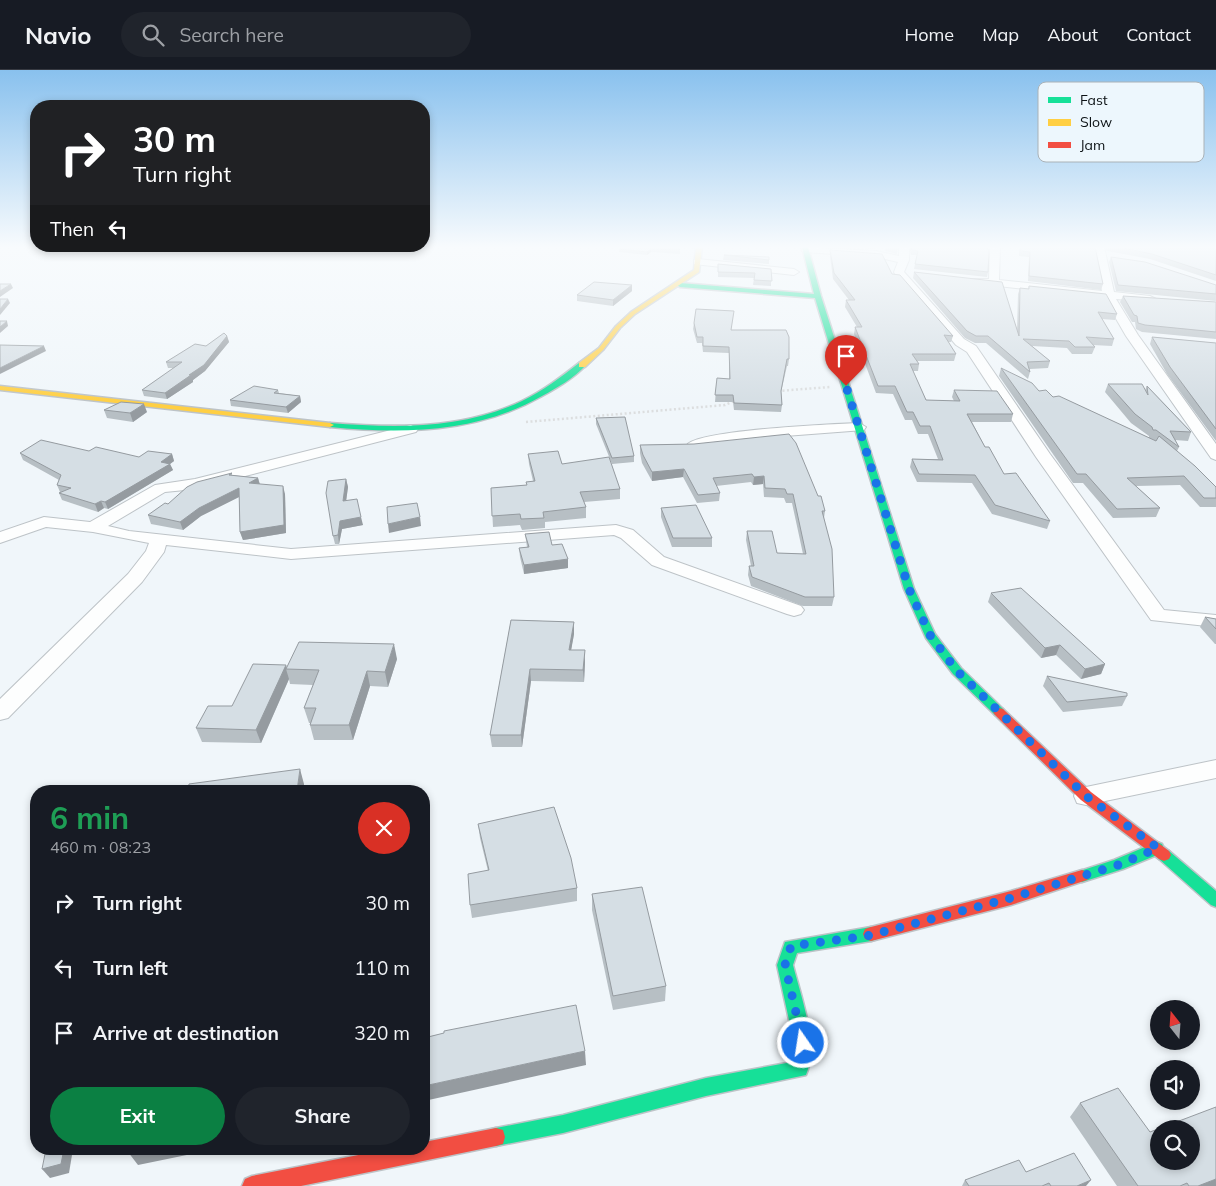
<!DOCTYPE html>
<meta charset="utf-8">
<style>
:root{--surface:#171b24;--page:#20242c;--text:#f1f3f6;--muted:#9ea1a6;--line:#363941;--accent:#0b8043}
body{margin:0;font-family:Mulish,sans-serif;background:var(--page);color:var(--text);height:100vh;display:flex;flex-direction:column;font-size:19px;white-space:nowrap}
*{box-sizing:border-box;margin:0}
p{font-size:16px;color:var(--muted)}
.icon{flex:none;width:28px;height:28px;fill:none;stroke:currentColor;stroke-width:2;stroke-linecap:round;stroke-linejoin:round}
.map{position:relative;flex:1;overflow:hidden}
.side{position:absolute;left:30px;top:715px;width:400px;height:370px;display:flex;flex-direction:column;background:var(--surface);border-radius:20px;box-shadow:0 2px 8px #0003}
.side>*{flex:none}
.guide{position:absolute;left:30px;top:30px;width:400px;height:152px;border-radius:20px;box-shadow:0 2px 8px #0003;background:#202124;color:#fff;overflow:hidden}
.needle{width:32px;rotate:343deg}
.tools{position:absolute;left:1150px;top:930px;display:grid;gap:10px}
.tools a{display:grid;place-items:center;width:50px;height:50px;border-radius:50%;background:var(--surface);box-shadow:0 2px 8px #0003;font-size:25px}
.pin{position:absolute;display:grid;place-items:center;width:42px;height:42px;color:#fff;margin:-51px -21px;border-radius:50% 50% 50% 0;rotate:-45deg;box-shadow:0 0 5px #0007}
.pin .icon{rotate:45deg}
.me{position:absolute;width:55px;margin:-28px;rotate:347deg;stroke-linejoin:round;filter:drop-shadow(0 0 4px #0008)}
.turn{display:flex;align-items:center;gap:18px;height:105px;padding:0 20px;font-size:22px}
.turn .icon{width:65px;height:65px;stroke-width:2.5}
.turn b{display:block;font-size:35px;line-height:42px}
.then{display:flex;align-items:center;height:48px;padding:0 20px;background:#0003;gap:10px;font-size:19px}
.round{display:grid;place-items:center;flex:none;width:52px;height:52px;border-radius:26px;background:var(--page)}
.overview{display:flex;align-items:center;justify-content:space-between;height:85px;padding:0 20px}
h1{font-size:30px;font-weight:700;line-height:38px;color:#1e9e55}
.action{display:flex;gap:10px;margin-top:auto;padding:10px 20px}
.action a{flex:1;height:58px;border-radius:30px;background:var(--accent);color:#fff;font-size:20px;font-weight:700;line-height:58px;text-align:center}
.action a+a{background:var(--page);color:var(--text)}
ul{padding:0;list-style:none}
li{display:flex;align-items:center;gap:15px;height:65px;padding:0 20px}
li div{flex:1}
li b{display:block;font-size:19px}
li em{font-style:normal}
header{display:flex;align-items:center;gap:30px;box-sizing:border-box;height:70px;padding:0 25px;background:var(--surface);border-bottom:1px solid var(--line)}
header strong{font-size:24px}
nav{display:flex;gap:28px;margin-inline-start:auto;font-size:18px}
.search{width:350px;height:45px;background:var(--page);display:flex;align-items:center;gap:12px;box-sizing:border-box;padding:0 18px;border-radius:28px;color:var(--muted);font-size:19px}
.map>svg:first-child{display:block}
</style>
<header>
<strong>Navio</strong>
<div class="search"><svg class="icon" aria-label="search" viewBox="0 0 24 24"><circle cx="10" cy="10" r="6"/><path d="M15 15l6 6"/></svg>Search here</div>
<nav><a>Home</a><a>Map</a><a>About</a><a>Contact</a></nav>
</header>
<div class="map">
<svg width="1216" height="1116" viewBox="0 0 1216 1116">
<rect width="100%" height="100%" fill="#f0f6fa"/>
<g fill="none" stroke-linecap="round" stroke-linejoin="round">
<g stroke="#bdc3c7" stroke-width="2">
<g id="street">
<path d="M801,177L876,181L899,186V177H909V190L904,202L964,269L976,276L1050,384L1164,540L1216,545V557L1151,550L1036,387L967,282L956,275L895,204L894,202L898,192L876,187L805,182L802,181Z"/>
<path d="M990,177H1000L999,210L1102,221L1094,177H1104L1114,222L1150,226L1156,229L1150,232L1116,229L1138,265L1216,374V390L1211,388L1126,266L1104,228L971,213V209H989Z"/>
<path d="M698,189L794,199L799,202L794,205L694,194V190Z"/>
<path d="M859,353L866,357L864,360L746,369L695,380L687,375C698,360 834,354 859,353Z"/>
<path d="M411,355L418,359L416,362L195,419L165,422L108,456L129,461L291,479L616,455L633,460L664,487L801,536L804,540L801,544L794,546L787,544L652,495L621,468L614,465L291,489L166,475L164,482L142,512L8,648L0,650V629L128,504L146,481L149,473L93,462L46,457L0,473V462L44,447L90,452L155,415L195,409Z"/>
<path d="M1216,690V708L1086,735L1077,733L1074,726L1077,719L1086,717Z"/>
</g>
</g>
<g stroke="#bdc3c7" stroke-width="3">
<g id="fast">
<path d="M802,177H808L821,226L914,519L935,564L961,598L1003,639L1005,642L1003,645H995L953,604L926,568L904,519L815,228L680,217L677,215L680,213L814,224Z"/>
<path d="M579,293L586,295C574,308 557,318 542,326C477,363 403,364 330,357L326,355L330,353C395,358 461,360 522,331C543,321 561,307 579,293Z"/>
<path d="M1157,772L1162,774L1164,779L1169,781L1216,821V837L1211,835L1159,789L1157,785L1123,799L1082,812L1077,810L1074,806L1077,802L1114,790Z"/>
<path d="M871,857L877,859L879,864L877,869L871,871L797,883L793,895C801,927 819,974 806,1005L706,1026L563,1063L496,1076L489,1074L487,1067L489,1060L496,1058L563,1045L706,1008L792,992L794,973L777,895L785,872Z"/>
</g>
</g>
<g stroke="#bdc3c7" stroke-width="3">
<g id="slow">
<path d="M696,177H702L699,202L635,244L620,258L603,280L585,297H579V293L599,278L616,256L631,242L694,200Z"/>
<path d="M0,316L330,353L334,355L330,357L0,320Z"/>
</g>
</g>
<g stroke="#bdc3c7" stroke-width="3">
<g id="jam">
<path d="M999,638L1003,639L1091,722L1169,781L1171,785L1169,789L1164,791L1159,789L1081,730L995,645L993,642L995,639Z"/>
<path d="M1082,800L1087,802L1090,806L1087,810L1011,835L871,871L865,869L863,864L865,859L871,857L1011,821Z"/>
<path d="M496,1058L503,1060L505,1067L503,1074L496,1076L301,1116H242L245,1109L252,1106L389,1079H424V1072Z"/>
</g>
</g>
<g stroke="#dcdedf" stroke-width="2.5" stroke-dasharray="2 2.5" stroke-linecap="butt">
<path d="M778,321L830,317"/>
<path d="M526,352L725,335L736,330"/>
</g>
<use href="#street" fill="#fdfefe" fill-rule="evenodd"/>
<use href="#fast" fill="#16e098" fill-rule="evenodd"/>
<use href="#slow" fill="#ffcf43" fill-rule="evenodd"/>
<use href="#jam" fill="#f24e42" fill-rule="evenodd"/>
</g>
<g fill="#b7bfc4">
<path d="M621,177L680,180V184L651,182L647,185L619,182V179Z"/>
<path d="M845,177H876V179Z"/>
<path d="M885,177H898L897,184L885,181Z"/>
<path d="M909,177H987L988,202L987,207L914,199L917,185H911Z"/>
<path d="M1019,177H1095L1103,214L1101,220L1028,211L1029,187L1019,186Z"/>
<path d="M1105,177H1216V211L1150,189L1107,181Z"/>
<path d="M830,180L892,204L953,266L951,272H948L956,284L954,291H917L919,294L918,301H913L926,330L954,331L952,327L954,320L1013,344L1011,352H972L985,377L1004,404L1050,451L1047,459L992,444L972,413L917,412L910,397L912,389H938L928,364H918L912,350H905L893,324L876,323L854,264L855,257H857L845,237L846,230H849L833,209L830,186Z"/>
<path d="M724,185L769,190V194L723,190Z"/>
<path d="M1111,187L1216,215V231L1116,221L1109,192Z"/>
<path d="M718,194L771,199V216L753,215L754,208L718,207Z"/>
<path d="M914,202L1017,260L1018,224L1020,218L1028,219L1029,216L1117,244L1115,250L1102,249L1114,269L1112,276L1093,275L1095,277L1092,284H1072L1067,278L1032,276L1050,291L1048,298L1030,299V302L1028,309L986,273H975L965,268L913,208Z"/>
<path d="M632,215V221L613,236L577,231V225Z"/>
<path d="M1123,226L1216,232V269L1142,262L1136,259L1135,252H1132L1120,232Z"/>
<path d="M694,253L731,260L789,289L788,296H787L781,322L782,335L781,342L734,340L733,332H715L717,308L729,309V283L703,282L702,273H697L693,259Z"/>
<path d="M227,266L229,272L205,301L193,310V312L167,329L144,326L142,320L174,298H168L166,292L206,276Z"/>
<path d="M1152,267L1216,273V371L1167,304L1150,274Z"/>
<path d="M1001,298L1039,321L1053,327L1149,368V366L1131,353L1105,322L1108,314L1145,320L1147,316L1191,362L1188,371L1175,370L1179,377L1177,381L1216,428V437H1200L1180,415L1136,416L1160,438L1156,447L1113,448L1083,413H1073L999,306Z"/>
<path d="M278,320L279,323L300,326L301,332L288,343L231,336L230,330Z"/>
<path d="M104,340L147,342L133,352L107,348Z"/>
<path d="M596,348L634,386V392L612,394L596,354Z"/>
<path d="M694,374L818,426L825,441L824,448L834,527L832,536H803L751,516L748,505L749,496H751L746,470L747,461L777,483L803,484L792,433H786L784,428L764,427L763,414L753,415L751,412L716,416L720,423L719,431L697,433L683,407L652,411L642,393L640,383V375Z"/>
<path d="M20,383L139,387L172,384L174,391L170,394L173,400L108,439L104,438L98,442L62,430L59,423L60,422L57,415L59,410L23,390Z"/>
<path d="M528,384L562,394L620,419V429L584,432L586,437V448L545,452V458L522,460L520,455L493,457L491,418L527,415L526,412L533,411L529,394Z"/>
<path d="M232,403V405L258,408L260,414L285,424L286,463L243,470L240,462L239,427L201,446L183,460L151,454L148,445L168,434Z"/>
<path d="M346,409L348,417L346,431L363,455L342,459L339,474H335L333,466Z"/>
<path d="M661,438L712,468V477H672L661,447Z"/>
<path d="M525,464L552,475L568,489V498L524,504L520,487L519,478L527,477Z"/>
<path d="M991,523L1105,594L1101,604L1081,609L1056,585L1041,588L988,532Z"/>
<path d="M1205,547L1216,549V574H1215L1200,557Z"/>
<path d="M511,550L574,552V564L571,580L585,592L584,612L531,611L522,677H492L490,665Z"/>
<path d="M397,589L388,617L370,616L353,670H314L310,655L311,653H309L304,638L313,615L290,614L289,609L261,673L202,672L196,658L232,636L286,595L287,598Z"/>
<path d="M1047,606L1127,626L1122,636L1063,642L1043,616Z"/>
<path d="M478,754L577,818V831L472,848L470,835L488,801L480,768Z"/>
<path d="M592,824L666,916L665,931L613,940L592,840Z"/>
<path d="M1080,1033L1150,1062L1216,1116H1117L1070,1047Z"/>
<path d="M1026,1102L1086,1116H962L965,1110Z"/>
</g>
<g fill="#959ba0">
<path d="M651,179V182L647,185V182Z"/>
<path d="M11,214L13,218L0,227V221Z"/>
<path d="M632,215V221L613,236V230Z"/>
<path d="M8,229L10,233L0,245V239Z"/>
<path d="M7,251L8,256L0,263V257Z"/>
<path d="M227,266L229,272L205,301L193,310V312L167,329L165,323L189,305Z"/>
<path d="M44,276L46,281L0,304V298Z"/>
<path d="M300,326L301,332L288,343L286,337Z"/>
<path d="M144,334L147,342L133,352L130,343Z"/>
<path d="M172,384L174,391L170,394L173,400L108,439L105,432Z"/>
<path d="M684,399L683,407L652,411V402Z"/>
<path d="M764,406L763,414L753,415L754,407Z"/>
<path d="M258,408L260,416L249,413Z"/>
<path d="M346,409L348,417L345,439L343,431Z"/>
<path d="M283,416L285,424L286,463L243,470L240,462Z"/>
<path d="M239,418L241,426L201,446L183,460L180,452L199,438Z"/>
<path d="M101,431L104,438L98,442L95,434Z"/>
<path d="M361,447L363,455L342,459L339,474L338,465L340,451Z"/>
<path d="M420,447L421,456L389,463L388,454Z"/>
<path d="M568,489V498L524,504V495Z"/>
<path d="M574,552V564L569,592V580Z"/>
<path d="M394,574L397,589L388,617L385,602Z"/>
<path d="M1060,575L1056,585L1041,588L1045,578Z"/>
<path d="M585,580V592L584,612L583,600Z"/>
<path d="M1105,594L1101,604L1081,609L1085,599Z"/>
<path d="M286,595L287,599H286L289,609L261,673L256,660Z"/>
<path d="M530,599L531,611L522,677L521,665Z"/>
<path d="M367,601L370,616L353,670L349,655Z"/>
<path d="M300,699L304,714V721H297Z"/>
<path d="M585,981L586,995L424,1031V1016Z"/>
<path d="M64,1079H73L69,1103L50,1108L42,1099Z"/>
<path d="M141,1079H216L138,1095L128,1082Z"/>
<path d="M1216,1109V1116H1198Z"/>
<path d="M1091,1110L1086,1116H1077Z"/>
</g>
<g fill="#d5dee4" stroke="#959ba0" fill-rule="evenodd">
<path d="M621,177H677L680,180L651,179L647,182L619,179Z"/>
<path d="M911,177H987L989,182L988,202L915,194L918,181L912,180Z"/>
<path d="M1021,177H1095L1103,214L1029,206L1030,182L1021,181Z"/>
<path d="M1118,177H1216V205L1152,184Z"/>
<path d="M830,180L882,184L892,204L900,205L953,266L944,265L956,284H912L919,294H910L926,330L960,331L954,320L997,321L1013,344H967L985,377H989L1004,404L1016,403L1050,451L995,435L975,405L919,404L912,389L943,390L930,356H920L913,342H907L895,316H878L855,257H862L846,230H855L834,203Z"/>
<path d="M724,185L769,187V190Z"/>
<path d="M1111,187L1145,192L1216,215V224L1118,215Z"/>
<path d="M718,194L771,199L772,211L754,210L755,203L718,202Z"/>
<path d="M914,202L1002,212L1019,266L1020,218L1029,219V216L1106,224L1117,244L1098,242L1114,269L1086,267L1095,277H1075L1069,271L1023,269L1050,291L1027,292L1030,302L988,266H976L967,261Z"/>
<path d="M594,212L632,215L613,230L577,225Z"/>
<path d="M0,214H11L0,221Z"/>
<path d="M1123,226L1216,232V262L1145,255L1138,253L1137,246L1134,245Z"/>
<path d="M0,229H8L0,239Z"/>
<path d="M696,239L734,241L731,260H786L789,267V289H787L781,321L782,335L734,333L733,325H715L717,308L730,309L729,277L703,276V267H697L694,253Z"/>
<path d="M0,251H7L0,257Z"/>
<path d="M224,263L227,266L204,295L189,305H191L165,323L142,320L182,292H166L195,274L206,276Z"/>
<path d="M1152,267L1216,273V359L1170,297Z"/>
<path d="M0,275L44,276L0,298Z"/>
<path d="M1001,298L1032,313L1039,321L1046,320L1053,327L1059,326L1156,371L1159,366L1195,396L1216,417V428H1204L1184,406L1127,408L1160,438L1117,439L1086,404H1077Z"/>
<path d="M1108,314H1142L1148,325L1147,316L1191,362L1170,361L1179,377L1156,360H1153L1152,357L1135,344Z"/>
<path d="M254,316L278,320L274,323L300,326L286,337L230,330Z"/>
<path d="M121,332L144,334L130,343L104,340Z"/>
<path d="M625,347L634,386L612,388L596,348Z"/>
<path d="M789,364L796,373L818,426H821L825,441H822L832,479L834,527H805L752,507L749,496H754L747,461H772L777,483L806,484L793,424H787L785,419L765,418L764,406L754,407L752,404L713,408L720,423L698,425L684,399L652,402L643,385L640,375L694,374Z"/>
<path d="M41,370L89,381L96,377L139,387L148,381L172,384L161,392L170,394L105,432L101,431L95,434L59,423L71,418L57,415L61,405L20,383Z"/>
<path d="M558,381L562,394L609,387L620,419L580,422L586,437L543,442L544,448L521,449L520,444L492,446L491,418L527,415L526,412L535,411L528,384Z"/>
<path d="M232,403L229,405L258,408L249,413L283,416L284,455L240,462L239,418L199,438L180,452L148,445L165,433L168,434L187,417L197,412Z"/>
<path d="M346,409L343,431L357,429L361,447L340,451L338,465L333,466L326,423L328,411Z"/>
<path d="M417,433L420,447L388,454L387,437Z"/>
<path d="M696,435L712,468H673L661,438Z"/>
<path d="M549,462L552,475L562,474L568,489L524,495L519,478L529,477L525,464Z"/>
<path d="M1021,518L1105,594L1085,599L1060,575L1045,578L991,523Z"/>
<path d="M1205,547L1216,549V559Z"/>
<path d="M511,550L574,552L569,580H585L583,600L530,599L521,665H490Z"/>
<path d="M299,572L394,574L385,602L367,601L349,655H310L316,638H304L319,600L286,599Z"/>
<path d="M253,594L286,595L256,660L196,658L208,636H232Z"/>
<path d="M1047,606L1127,623V626L1067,632Z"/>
<path d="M300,699L297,721H188L189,714Z"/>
<path d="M554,737L571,788L577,818L470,835L468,804L489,800L478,754Z"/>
<path d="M642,817L666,916L613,926L592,824Z"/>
<path d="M576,935L585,981L424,1016V968L444,963V961Z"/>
<path d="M1118,1018L1150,1062L1216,1037V1109L1198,1116H1189L1187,1113L1180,1116H1138L1080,1033ZM1159,1059H1191V1091H1159Z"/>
<path d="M46,1079H64L61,1094L42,1099Z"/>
<path d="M128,1079H141L128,1082Z"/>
<path d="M1074,1083L1091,1110L1077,1116H1051L1049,1113L1042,1116H969L965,1110L1019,1090L1026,1102Z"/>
</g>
<linearGradient id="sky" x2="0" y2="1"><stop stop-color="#89c1ee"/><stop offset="0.53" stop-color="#f8fbfd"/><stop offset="1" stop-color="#f8fbfd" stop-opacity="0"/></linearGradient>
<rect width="1216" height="334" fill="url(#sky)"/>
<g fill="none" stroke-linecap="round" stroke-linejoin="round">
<path stroke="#1a73e8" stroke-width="9" stroke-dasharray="0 16.2" d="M803,973L785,895L791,876L867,866L1011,828L1118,795L1158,778L1086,726L957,601L930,565L909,519L846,316"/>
</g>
<rect x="1038" y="12" width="166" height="80" rx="8" fill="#edf7fd" stroke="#aab2b7" stroke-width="1"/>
<rect x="1048" y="27" width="23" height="6" fill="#16e098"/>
<rect x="1048" y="49" width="23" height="7" fill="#ffcf43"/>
<rect x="1048" y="72" width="23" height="6" fill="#f24e42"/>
<g font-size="14" fill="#0c1215">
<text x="1080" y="35">Fast</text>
<text x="1080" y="57">Slow</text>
<text x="1080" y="80">Jam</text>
</g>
</svg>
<div class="tools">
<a><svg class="needle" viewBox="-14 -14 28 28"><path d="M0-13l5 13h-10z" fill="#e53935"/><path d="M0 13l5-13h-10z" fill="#9ea1a6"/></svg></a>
<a><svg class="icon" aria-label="sound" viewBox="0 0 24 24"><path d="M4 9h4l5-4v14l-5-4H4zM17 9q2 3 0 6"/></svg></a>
<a><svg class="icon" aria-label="search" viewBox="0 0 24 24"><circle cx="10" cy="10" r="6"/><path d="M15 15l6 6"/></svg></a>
</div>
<div class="pin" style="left:846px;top:316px;background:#d93025"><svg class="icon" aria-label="arrive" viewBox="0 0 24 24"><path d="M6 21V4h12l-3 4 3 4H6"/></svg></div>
<svg class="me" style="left:803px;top:973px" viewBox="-20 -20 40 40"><circle r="17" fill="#1a73e8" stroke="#fff" stroke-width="3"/><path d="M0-11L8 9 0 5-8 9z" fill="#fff"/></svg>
<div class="guide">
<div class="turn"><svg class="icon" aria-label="right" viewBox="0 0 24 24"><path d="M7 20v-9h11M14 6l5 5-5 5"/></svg><div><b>30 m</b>Turn right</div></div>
<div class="then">Then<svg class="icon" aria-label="left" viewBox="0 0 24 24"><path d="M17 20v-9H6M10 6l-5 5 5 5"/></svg></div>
</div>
<section class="side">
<div class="overview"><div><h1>6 min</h1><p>460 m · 08:23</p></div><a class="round" style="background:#d93025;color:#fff"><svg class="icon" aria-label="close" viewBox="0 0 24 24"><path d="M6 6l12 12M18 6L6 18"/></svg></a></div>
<ul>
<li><svg class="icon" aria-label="right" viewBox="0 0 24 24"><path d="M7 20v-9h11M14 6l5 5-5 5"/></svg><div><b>Turn right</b></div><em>30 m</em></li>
<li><svg class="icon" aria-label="left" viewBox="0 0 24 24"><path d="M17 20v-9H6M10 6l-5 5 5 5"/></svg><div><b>Turn left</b></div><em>110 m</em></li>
<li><svg class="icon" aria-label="arrive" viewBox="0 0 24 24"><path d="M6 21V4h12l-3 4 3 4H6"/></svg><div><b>Arrive at destination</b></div><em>320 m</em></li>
</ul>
<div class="action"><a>Exit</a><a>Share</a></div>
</section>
</div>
